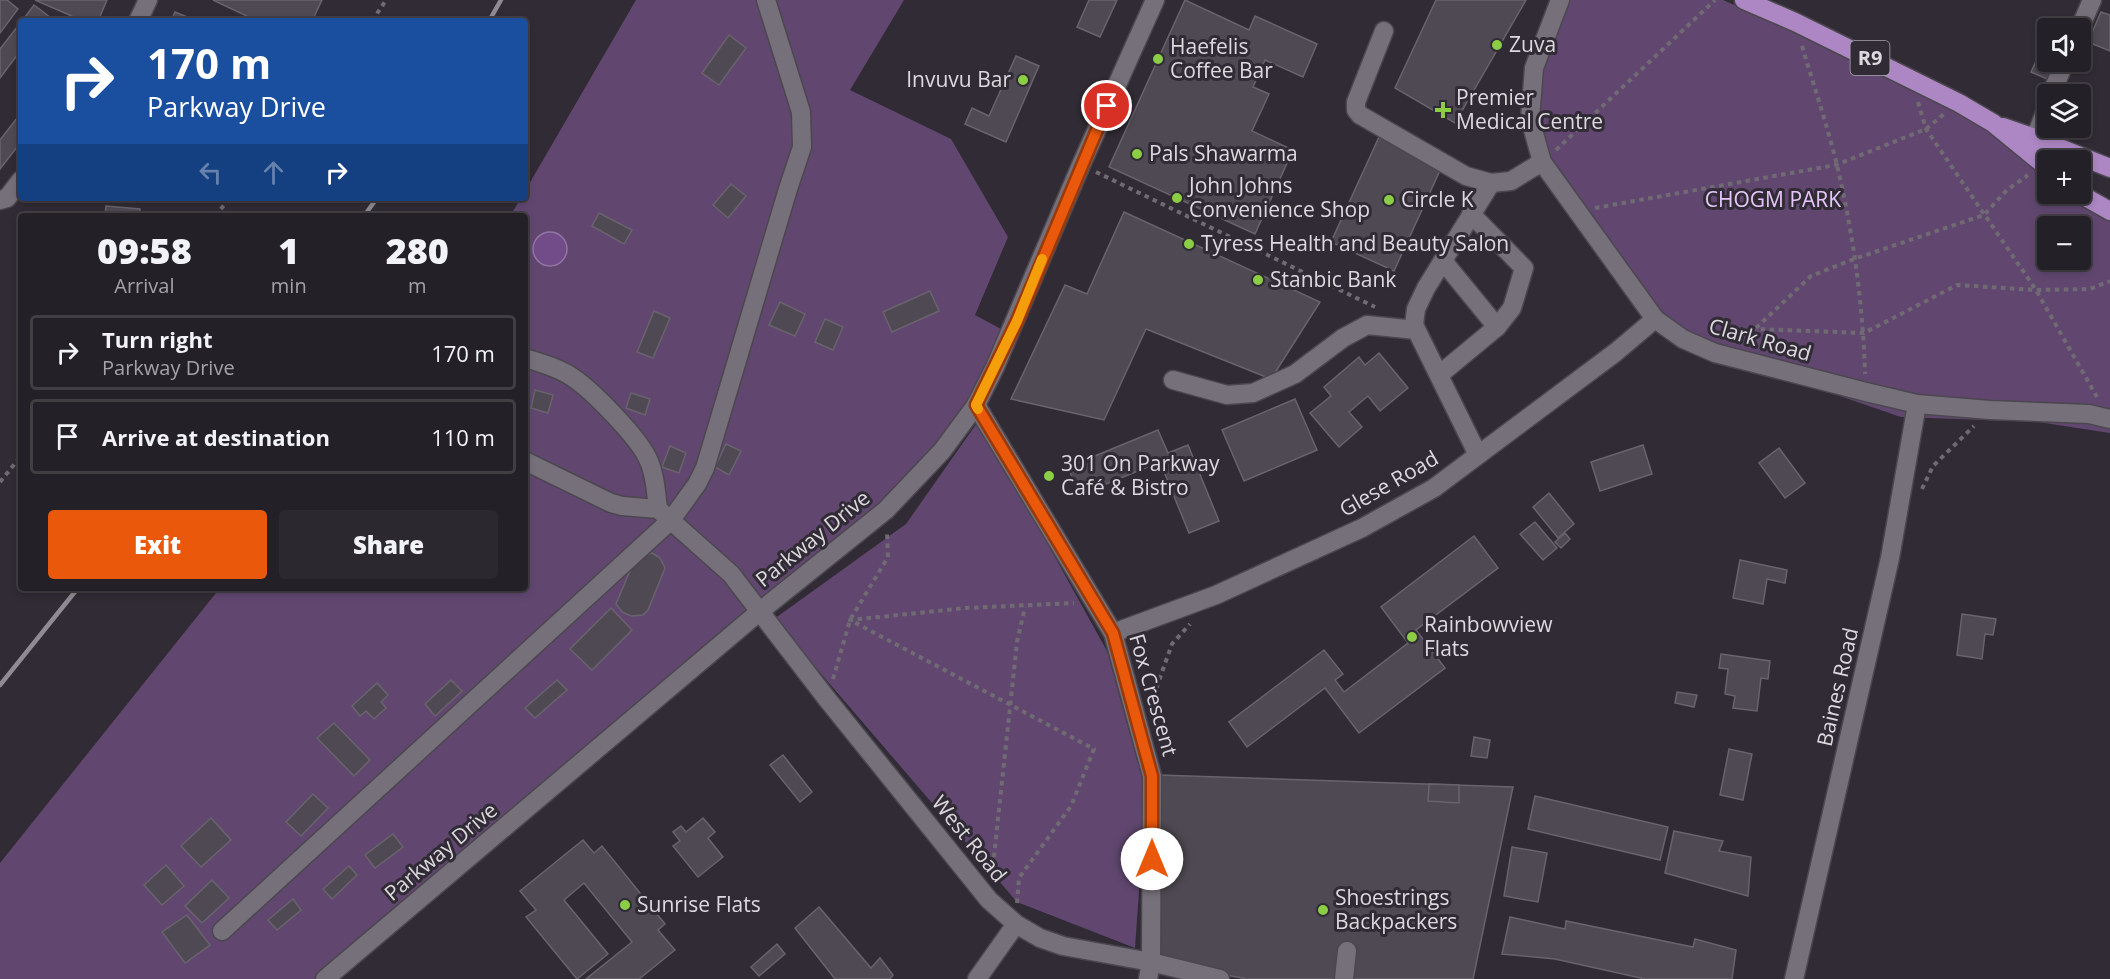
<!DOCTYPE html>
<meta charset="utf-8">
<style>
:root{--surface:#242027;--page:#2c282f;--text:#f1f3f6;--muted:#a3a3a7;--line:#413e44;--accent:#ea580c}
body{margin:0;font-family:"Open Sans",sans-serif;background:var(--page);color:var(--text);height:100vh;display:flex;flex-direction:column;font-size:22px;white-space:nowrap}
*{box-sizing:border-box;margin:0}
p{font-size:20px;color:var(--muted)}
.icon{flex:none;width:33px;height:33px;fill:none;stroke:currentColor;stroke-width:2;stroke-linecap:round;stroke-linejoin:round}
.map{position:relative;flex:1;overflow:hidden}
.sheet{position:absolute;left:18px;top:213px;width:510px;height:378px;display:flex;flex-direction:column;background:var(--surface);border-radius:6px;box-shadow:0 3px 9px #0003,0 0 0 2px var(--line)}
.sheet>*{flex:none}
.top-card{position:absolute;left:18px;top:18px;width:510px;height:183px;border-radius:6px;box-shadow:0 3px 9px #0003,0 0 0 2px var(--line);background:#1a4fa0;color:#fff;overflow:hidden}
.fabs{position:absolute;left:2037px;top:18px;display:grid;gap:12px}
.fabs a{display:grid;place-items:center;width:54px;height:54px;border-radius:6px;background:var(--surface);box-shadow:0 3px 9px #0003,0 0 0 2px var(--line);font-size:30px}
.pin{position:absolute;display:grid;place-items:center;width:51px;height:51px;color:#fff;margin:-26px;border:3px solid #fff;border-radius:50%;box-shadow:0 2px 6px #0007}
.me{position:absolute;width:66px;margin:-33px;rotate:0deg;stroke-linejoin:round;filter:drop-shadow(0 0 4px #0008)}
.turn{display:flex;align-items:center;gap:21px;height:126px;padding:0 30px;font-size:27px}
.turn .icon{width:78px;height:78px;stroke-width:2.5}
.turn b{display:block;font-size:42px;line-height:51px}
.lanes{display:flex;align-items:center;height:57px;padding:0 30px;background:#0003;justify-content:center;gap:30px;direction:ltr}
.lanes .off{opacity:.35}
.eta{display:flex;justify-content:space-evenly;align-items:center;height:102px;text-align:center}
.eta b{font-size:36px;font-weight:800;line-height:42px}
.button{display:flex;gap:12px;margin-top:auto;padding:12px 30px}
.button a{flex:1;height:69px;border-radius:6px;background:var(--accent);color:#fff;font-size:24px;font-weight:800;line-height:69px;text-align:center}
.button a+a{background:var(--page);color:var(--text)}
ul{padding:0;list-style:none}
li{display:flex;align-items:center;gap:18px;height:75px;margin:0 12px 9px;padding:0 18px;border:3px solid var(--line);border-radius:6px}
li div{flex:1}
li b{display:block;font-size:22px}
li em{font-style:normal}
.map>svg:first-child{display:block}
</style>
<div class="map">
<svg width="2110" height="979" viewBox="0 0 2110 979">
<rect width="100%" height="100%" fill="#302b34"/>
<g fill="#614770" fill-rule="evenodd">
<path d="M636,0H904L850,90L951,139L1008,237L975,315L1003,330L972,409L873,516L319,979H0V863L220,588H525V216H510L521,198H525V191Z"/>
<path d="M1559,0H1723L1792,30L1993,127L2047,177L2048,194H2069L2110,219V433L2038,422L1901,417L1715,353L1655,319L1542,162L1534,68ZM2048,226H2080V260H2048Z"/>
<path d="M979,420L1107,651L1146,793L1135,948L1017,902L774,619L906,524Z"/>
</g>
<circle fill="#724c89" stroke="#9276a3" stroke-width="1.5" cx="550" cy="249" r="17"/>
<g fill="#4e4952" stroke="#68636c" stroke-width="1.5">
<path d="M0,0H7L18,9L0,33Z"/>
<path d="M35,0H107L98,21H83Z"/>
<path d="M213,0H322L312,21H257Z"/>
<path d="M1089,0H1117L1100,37L1077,27Z"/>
<path d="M1185,0L1249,30L1255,16L1317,44L1303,77L1265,60L1253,87L1269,94L1252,131L1293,150L1255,234L1109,167Z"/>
<path d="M1436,0H1526L1455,123L1395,88Z"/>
<path d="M34,5L55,21H22Z"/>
<path d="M175,12L197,21H171Z"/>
<path d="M2101,12L2110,15V51L2088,42Z"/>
<path d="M21,22V50L0,78V49Z"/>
<path d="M729,35L746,48L719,85L702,73Z"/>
<path d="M1016,56L1039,66L1006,142L965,124L972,108L989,116Z"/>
<path d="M2037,59L2052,66L2047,79L2031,72Z"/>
<path d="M21,113V142L0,169V140Z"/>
<path d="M1379,137L1442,166L1394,271L1331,242Z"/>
<path d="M731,184L746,196L728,218L713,205Z"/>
<path d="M106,206L140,209L139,216H105Z"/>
<path d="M1124,212L1320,302L1271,379L1146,329L1104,420L1011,399L1065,285L1087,294Z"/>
<path d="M599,213L632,230L624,244L592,226Z"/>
<path d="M930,291L939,311L892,332L883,312Z"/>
<path d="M780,302L805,314L795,336L769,325Z"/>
<path d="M654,311L670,318L653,358L637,352Z"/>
<path d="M825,319L843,327L833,350L815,342Z"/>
<path d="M1379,353L1408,388L1380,411L1368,396L1349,412L1362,427L1339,447L1310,413L1331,396L1324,387L1359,357L1365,365Z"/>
<path d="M535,390L553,395L548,413L531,408Z"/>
<path d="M631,393L650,399L645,415L626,408Z"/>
<path d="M1295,399L1317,450L1244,481L1222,430Z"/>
<path d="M1158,430L1168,453L1188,445L1219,521L1189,533L1160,462L1079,495L1068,467Z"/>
<path d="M726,444L741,451L729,475L715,467Z"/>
<path d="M1643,445L1652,474L1600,491L1591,462Z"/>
<path d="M670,446L686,453L679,473L662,467Z"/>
<path d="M1779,448L1805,483L1785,498L1759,463Z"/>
<path d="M1549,493L1574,524L1558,538L1533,507Z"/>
<path d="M1535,522L1557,548L1543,560L1520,534Z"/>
<path d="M1565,533L1570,539L1561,548L1555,542Z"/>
<path d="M1474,536L1498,568L1416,630L1445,668L1359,733L1325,688L1247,747L1229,722L1324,650L1343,674L1335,680L1344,692L1408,643L1381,607Z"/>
<path d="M652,553L660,558L665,568L648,610L643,615L631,616L622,612L616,604L633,564L641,556Z"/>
<path d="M1740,560L1787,570L1785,583L1767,579L1763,604L1733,598Z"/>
<path d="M611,608L632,630L592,670L570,649Z"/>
<path d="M1962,614L1996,619L1993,635L1985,634L1982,659L1957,655Z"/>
<path d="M1721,654L1770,661L1768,679L1761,678L1757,711L1733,708L1735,696L1725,694L1728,669L1719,668Z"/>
<path d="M451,680L462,691L435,716L425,704Z"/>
<path d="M557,680L567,690L535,718L525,708Z"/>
<path d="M377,683L388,695L381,702L386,708L374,719L366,711L360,716L352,706Z"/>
<path d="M1677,692L1697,695L1694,707L1675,703Z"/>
<path d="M334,723L370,760L354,776L317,738Z"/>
<path d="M1474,737L1490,740L1487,758L1471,756Z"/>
<path d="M1729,749L1752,754L1743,800L1720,795Z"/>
<path d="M783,755L812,792L800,802L770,765Z"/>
<path d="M1159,775L1513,787L1473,979H1247L1158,962Z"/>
<path d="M1429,784L1459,785V803L1428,801Z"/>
<path d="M313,794L328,808L301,836L286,822Z"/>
<path d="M1535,796L1668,827L1660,860L1528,829Z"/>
<path d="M211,818L231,840L201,867L181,846Z"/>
<path d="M703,818L715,832L708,838L723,857L698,877L673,846L680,841L673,832L681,826L686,832Z"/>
<path d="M1674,831L1723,841L1719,851L1751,857L1748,896L1665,873Z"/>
<path d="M393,834L403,847L375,868L365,855Z"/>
<path d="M583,840L594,853L602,846L665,924L658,930L675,950L639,979H586L632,942L584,883L564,900L608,954L577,979L526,917L536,910L520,891Z"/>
<path d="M1512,847L1547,853L1538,902L1504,896Z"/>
<path d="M166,865L184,886L162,905L144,885Z"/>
<path d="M349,866L357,875L332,899L323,889Z"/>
<path d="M212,880L229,898L202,923L185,906Z"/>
<path d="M293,899L301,910L277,930L268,920Z"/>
<path d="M819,907L871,968L880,958L893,975L890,979H835L795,928Z"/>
<path d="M187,915L210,945L185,963L162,932Z"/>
<path d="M1510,917L1565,929L1566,921L1693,947L1695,939L1736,950L1732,979H1645L1555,959L1502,954Z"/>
<path d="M777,944L785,954L759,976L751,967Z"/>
</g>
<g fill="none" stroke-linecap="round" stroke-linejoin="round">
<g stroke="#4b474e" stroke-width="21">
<g id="minor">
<path d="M1560,0L1534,68L1530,119L1542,162L1655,319L1683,339L1715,353L1866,392L1917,404L1990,410L2089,414L2110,419"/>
<path d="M138,21L148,0"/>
<path d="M2080,28L2092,0"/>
<path d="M1384,31L1356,102V110L1360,115L1466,176L1491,183L1511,181L1542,162"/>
<path d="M2051,94L2065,62"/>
<path d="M2035,138L2048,105"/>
<path d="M0,200L7,198L21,180"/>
<path d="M1443,261L1497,327"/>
<path d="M525,358C541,363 559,368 572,377C592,390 638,437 648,459C655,474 656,492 658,509"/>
<path d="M1439,375L1497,327L1512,308L1524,268L1471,214"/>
<path d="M1173,380L1227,395L1253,393L1295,374L1343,338L1367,325L1416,330"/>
<path d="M976,405L1113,633L1152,776L1151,962L1148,979"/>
<path d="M1478,455L1414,325L1416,309L1426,288L1491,183"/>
<path d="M525,461L611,503L622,506L658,509L731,574L827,699L989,900L1016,924L1040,938L1063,946L1151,962L1220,979"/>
<path d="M1113,633L1216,595L1362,528L1434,488L1616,352L1655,319"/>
<path d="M222,931L671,520L697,484L705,468L788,189L802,147L801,112L766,0"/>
<path d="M325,979L759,612L886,510L942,451L976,405L995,367L1081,165L1155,0"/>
<path d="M977,979L1016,924"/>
<path d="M1344,979L1347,951"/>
<path d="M1794,979L1890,558L1917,404"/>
</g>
</g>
<g stroke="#4b474e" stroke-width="21">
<g id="highway">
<path d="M1744,0L1795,22L1959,103L1993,123L2048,168"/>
<path d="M2003,127L2035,138L2110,168"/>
<path d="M2080,194L2110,211"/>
</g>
</g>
<g stroke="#706b73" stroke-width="4" stroke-dasharray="4.5 4.5" stroke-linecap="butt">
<path d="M372,21L386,0"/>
<path d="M1802,46C1814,86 1827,125 1837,165C1853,233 1863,304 1865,374"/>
<path d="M1918,102L1926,129L2036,290L2097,397"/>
<path d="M1556,150L1715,0"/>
<path d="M1096,172L1375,307"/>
<path d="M1595,208L1836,165L1926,129L1944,114"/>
<path d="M215,216L230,198"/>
<path d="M1756,328L1811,276L1854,259L1984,215L2007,190L2028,175"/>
<path d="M1716,334L1756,329L1864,333L1957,285L2036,290L2090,289L2110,281"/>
<path d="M0,482L21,456"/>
<path d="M1922,489L1933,466L1974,426"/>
<path d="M833,679L850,620L888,557L887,531"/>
<path d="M1155,715L1157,686L1172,644L1190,624"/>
<path d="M992,875L1017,642L1025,607"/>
<path d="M1017,903L1019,878L1071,806L1094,749L850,620L966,608L1074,603"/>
</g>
<use href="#minor" stroke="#76707a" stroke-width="18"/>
<use href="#highway" stroke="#ac87c3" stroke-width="18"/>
<g stroke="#8f8b92" stroke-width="4.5">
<path d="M489,21L501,0"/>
<path d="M364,216L377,198"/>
<path d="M0,685L78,588"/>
</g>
</g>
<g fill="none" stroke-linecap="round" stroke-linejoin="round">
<g stroke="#983908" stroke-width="15">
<path id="route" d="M1107,106L1017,321L976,405L1113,633L1152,776V859"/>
</g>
<use href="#route" stroke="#ea580c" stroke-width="10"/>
<path stroke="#f59e0b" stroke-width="10" d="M978,409L976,405L1017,321L1042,259"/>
</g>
<g fill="#8bce46" stroke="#302b34" stroke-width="2">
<circle cx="1497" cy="45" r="6"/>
<circle cx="1158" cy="59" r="6"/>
<circle cx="1023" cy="80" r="6"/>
<path d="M1440 101h6v6h6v6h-6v6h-6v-6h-6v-6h6z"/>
<circle cx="1137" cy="154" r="6"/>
<circle cx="1177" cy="198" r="6"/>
<circle cx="1389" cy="200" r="6"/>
<circle cx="1189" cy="244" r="6"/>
<circle cx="1258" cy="280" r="6"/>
<circle cx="1049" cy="476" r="6"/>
<circle cx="1412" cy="637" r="6"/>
<circle cx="625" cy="905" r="6"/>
<circle cx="1323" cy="910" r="6"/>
</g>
<g text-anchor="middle" stroke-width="6" stroke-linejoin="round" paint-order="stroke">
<rect fill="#302b34" stroke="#a8a5ac" stroke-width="1.5" x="1850.5" y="41" width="39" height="34" rx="4.5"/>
<g font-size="20" font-weight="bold" fill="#dcd9df">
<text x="1870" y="65">R9</text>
</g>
<g font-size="21" fill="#dcd9df" stroke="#302b34" text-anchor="start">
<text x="1509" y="52">Zuva</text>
<text x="1170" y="54">Haefelis<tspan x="1170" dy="24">Coffee Bar</tspan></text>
<text x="1011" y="87" text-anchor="end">Invuvu Bar</text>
<text x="1456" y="105">Premier<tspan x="1456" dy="24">Medical Centre</tspan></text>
<text x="1149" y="161">Pals Shawarma</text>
<text x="1189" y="193">John Johns<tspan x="1189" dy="24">Convenience Shop</tspan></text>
<text x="1401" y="207">Circle K</text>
<text x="1201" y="251">Tyress Health and Beauty Salon</text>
<text x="1270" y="287">Stanbic Bank</text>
<text x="1061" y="471">301 On Parkway<tspan x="1061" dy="24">Café &amp; Bistro</tspan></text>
<text x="1424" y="632">Rainbowview<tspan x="1424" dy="24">Flats</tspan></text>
<text x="1335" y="905">Shoestrings<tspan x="1335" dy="24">Backpackers</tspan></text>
<text x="637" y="912">Sunrise Flats</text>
</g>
<g font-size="21" fill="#e6c5fb" stroke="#302b34">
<text x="1773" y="207">CHOGM PARK</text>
</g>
<g font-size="21" fill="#dcd9df" stroke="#302b34">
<text transform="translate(1760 340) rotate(16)" y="7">Clark Road</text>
<text transform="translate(1389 484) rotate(-30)" y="7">Glese Road</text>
<text transform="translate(813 539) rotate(-39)" y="7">Parkway Drive</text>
<text transform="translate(1838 687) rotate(-77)" y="7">Baines Road</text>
<text transform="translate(1153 695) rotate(74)" y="7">Fox Crescent</text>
<text transform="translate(969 839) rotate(51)" y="7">West Road</text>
<text transform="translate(441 852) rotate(-40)" y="7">Parkway Drive</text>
</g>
</g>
</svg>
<div class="fabs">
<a><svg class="icon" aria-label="sound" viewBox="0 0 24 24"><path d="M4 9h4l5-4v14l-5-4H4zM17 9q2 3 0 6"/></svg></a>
<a><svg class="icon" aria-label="layers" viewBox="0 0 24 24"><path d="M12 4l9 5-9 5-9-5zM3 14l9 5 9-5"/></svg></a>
<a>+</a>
<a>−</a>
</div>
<div class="pin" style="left:1107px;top:106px;background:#d93025"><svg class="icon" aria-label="arrive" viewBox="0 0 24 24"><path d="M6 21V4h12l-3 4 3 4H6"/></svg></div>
<svg class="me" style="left:1152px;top:859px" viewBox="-20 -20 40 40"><circle r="19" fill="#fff"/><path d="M0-13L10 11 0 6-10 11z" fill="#ea580c"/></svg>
<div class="top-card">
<div class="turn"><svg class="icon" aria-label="right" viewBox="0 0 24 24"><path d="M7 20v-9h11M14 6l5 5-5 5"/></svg><div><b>170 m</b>Parkway Drive</div></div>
<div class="lanes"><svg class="icon off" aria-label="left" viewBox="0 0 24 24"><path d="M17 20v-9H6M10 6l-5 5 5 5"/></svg><svg class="icon off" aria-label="ahead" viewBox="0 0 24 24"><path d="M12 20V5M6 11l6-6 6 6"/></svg><svg class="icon" aria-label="right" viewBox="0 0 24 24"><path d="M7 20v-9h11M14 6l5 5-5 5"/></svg></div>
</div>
<section class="sheet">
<div class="eta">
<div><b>09:58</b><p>Arrival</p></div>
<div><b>1</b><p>min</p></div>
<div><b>280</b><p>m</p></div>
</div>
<ul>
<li><svg class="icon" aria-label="right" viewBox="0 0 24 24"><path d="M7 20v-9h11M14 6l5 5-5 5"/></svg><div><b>Turn right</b><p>Parkway Drive</p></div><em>170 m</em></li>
<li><svg class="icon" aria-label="arrive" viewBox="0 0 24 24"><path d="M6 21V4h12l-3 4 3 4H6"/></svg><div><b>Arrive at destination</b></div><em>110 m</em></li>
</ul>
<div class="button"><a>Exit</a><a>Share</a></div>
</section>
</div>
